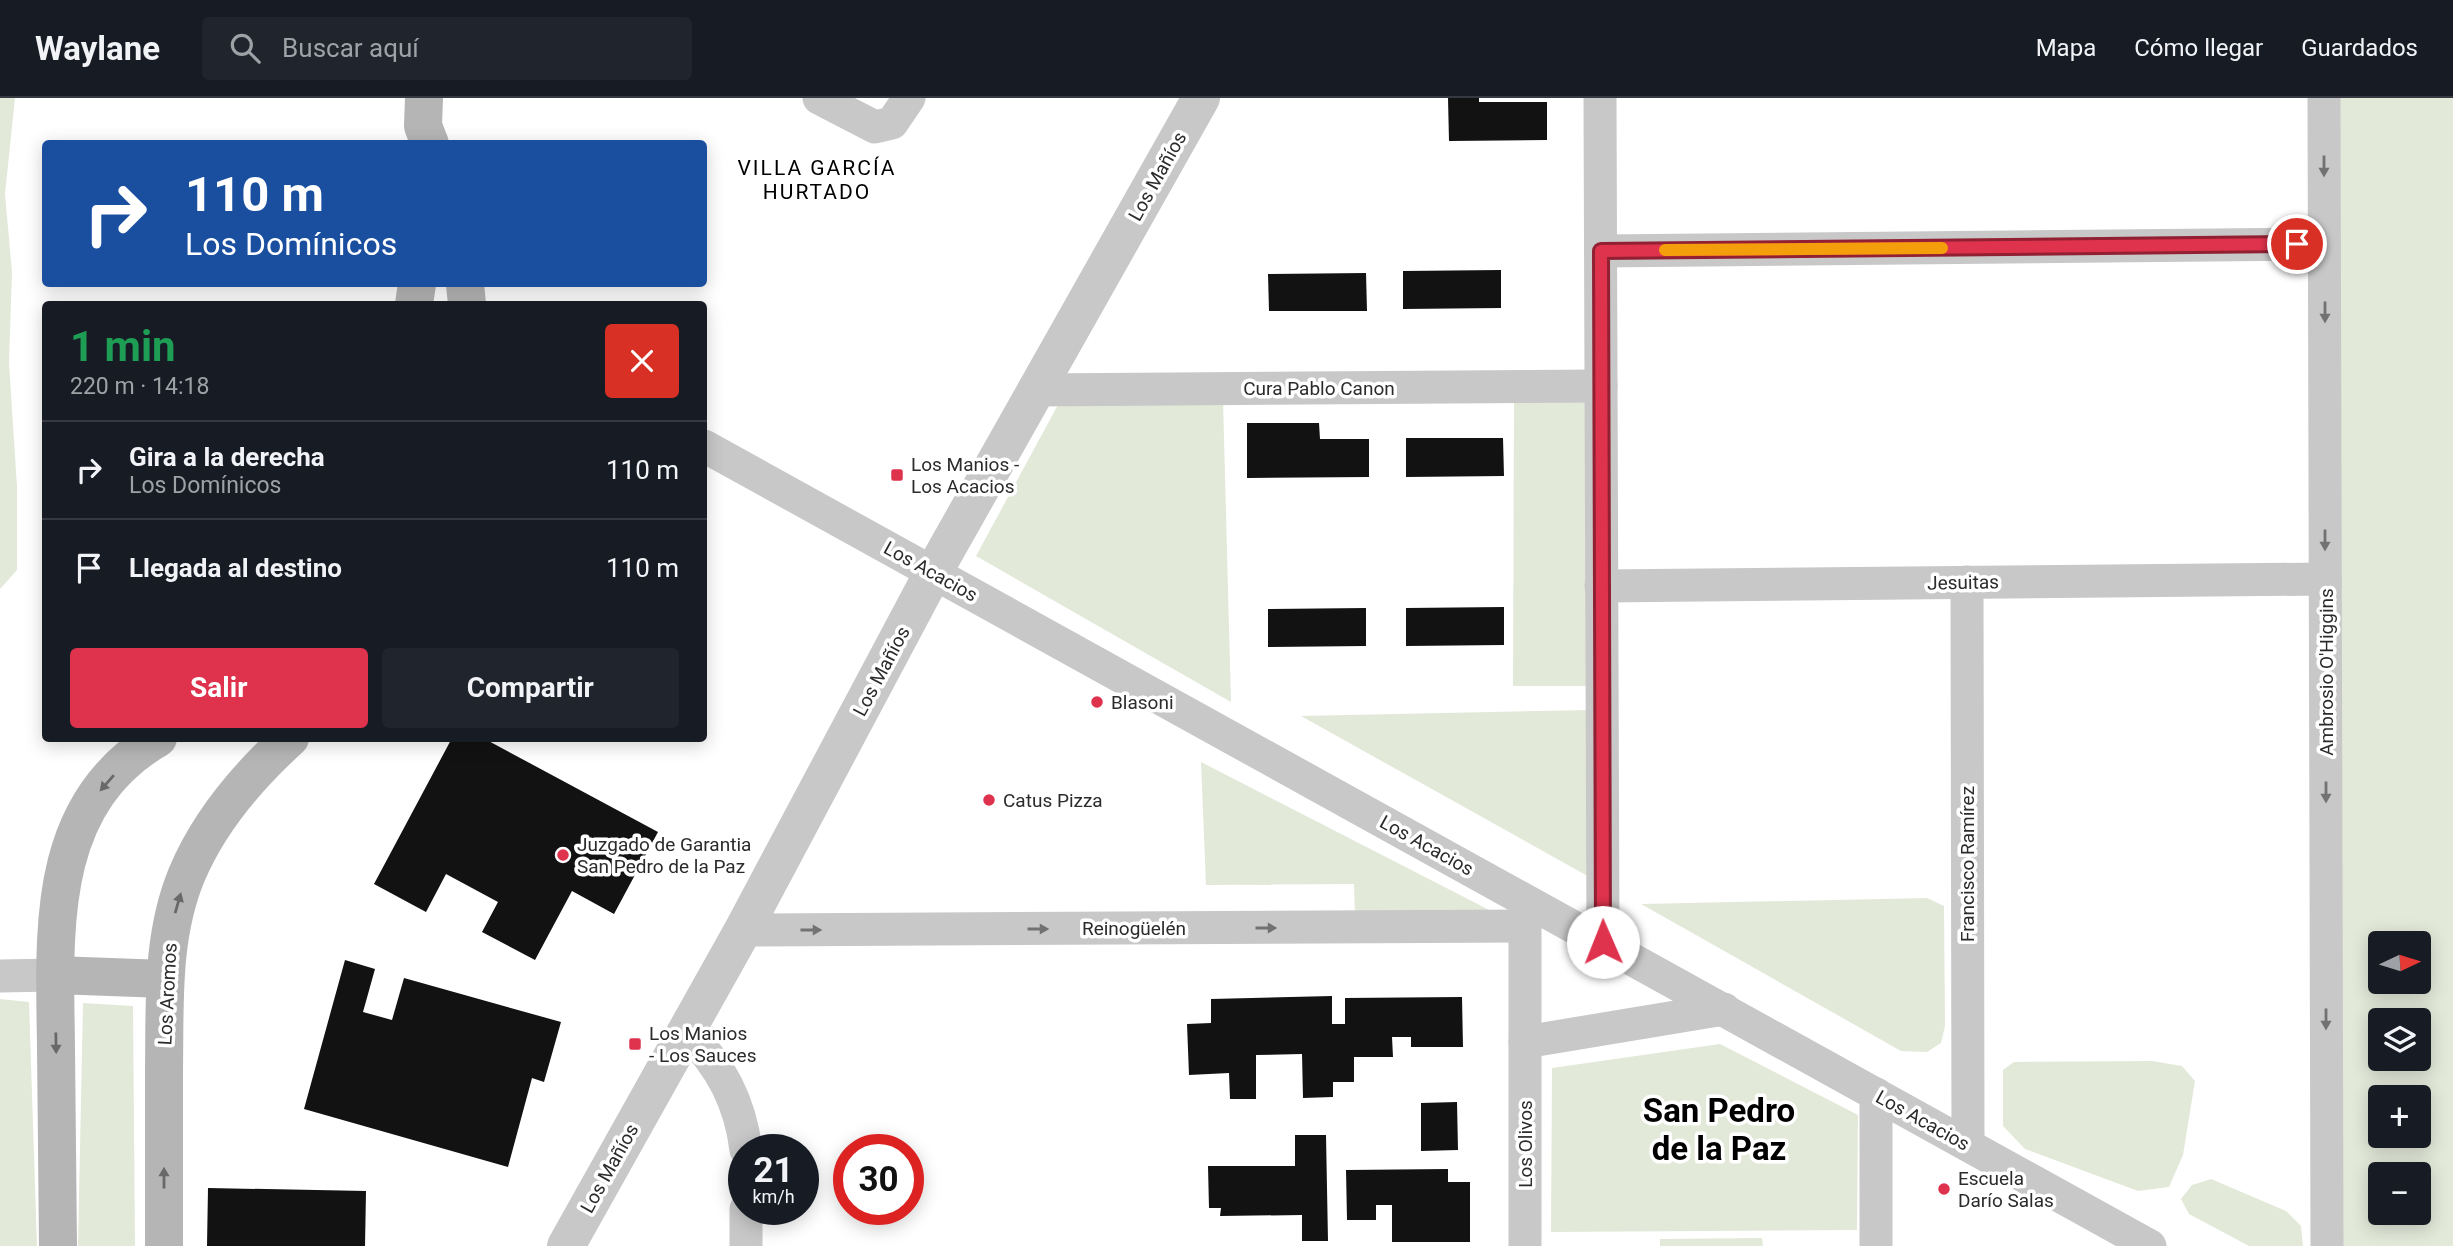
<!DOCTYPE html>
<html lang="es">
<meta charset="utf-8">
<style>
:root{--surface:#171b24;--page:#20242c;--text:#f1f3f6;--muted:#9ea1a6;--line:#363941;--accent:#de324d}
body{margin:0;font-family:Roboto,sans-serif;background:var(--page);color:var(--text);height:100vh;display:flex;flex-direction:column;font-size:26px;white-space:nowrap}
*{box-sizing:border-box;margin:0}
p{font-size:23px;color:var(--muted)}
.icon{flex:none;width:38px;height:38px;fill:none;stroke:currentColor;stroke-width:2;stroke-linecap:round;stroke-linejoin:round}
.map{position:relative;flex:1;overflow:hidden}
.side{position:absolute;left:42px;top:203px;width:665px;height:441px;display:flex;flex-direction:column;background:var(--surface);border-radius:7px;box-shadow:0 4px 18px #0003}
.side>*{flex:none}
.top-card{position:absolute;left:42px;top:42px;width:665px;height:147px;border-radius:7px;box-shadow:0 4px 18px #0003;background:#1a4fa0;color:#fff;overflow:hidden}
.needle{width:46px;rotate:86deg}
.controls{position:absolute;left:2368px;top:833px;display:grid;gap:14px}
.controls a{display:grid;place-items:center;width:63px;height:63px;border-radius:7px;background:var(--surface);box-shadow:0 4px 18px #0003;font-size:35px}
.speed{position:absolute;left:728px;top:1036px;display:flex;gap:14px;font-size:35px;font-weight:700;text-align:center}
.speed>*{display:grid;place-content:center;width:91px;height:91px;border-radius:50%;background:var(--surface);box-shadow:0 4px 18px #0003;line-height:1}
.speed small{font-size:18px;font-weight:400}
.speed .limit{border:10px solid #d22;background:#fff;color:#111}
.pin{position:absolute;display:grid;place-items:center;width:60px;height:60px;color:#fff;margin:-30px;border:4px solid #fff;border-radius:50%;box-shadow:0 2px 7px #0007}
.me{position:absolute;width:77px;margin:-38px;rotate:359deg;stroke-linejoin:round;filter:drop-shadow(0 0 5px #0008)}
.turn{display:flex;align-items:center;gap:24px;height:147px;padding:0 28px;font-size:32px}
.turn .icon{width:91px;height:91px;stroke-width:2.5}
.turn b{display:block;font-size:49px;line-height:60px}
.round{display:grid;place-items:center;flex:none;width:74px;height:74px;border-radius:7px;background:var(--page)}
.head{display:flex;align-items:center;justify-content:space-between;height:119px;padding:0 28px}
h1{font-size:42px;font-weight:700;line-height:52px;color:#1e9e55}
.button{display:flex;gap:14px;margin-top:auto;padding:14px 28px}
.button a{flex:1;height:80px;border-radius:7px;background:var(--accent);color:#fff;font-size:28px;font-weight:700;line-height:80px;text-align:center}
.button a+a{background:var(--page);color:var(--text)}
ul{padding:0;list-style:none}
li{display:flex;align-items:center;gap:21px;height:98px;padding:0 28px;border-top:2px solid var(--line)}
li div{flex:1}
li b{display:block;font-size:26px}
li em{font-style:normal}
header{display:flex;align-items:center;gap:42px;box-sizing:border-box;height:98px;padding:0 35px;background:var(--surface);border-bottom:2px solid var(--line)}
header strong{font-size:33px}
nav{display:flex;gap:38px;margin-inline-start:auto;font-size:24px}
.search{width:490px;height:63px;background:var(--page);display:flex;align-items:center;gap:18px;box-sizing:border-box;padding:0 24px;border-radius:7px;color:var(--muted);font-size:26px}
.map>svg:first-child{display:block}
</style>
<header>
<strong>Waylane</strong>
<div class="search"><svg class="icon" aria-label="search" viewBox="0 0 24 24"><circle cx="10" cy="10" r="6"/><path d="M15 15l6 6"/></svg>Buscar aquí</div>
<nav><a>Mapa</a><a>Cómo llegar</a><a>Guardados</a></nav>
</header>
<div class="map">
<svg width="2453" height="1148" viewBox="0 0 2453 1148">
<rect width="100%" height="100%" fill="#fff"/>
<g fill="#e3e9d9" fill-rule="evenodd">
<path d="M0,0H15L5,96L12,174L9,265L17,389V472L0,491Z"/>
<path d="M2336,0H2453V1148H2342ZM2380,845H2418V884H2380ZM2380,922H2418V961H2380ZM2380,999H2418V1038H2380ZM2380,1076H2418V1115H2380Z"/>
<path d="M1514,300H1587V588H1513Z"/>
<path d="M1223,302L1231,604L976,458L1059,305Z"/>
<path d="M1590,612L1593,781L1301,618Z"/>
<path d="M1201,664L1501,818H1355L1354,786L1206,787Z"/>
<path d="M1927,800L1944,808L1945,928L1941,945L1927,954L1901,953L1641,806Z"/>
<path d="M0,901L29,904L37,1148H0Z"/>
<path d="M83,905L133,908L135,1148H78Z"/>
<path d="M1720,946L1858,1017L1857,1132L1551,1134L1552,970Z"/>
<path d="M2152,963L2182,968L2195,983L2183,1057L2169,1089L2138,1093L2025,1051L2003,1028V972L2014,964Z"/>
<path d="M2211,1081L2286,1113L2301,1128L2303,1148H2249L2189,1116L2181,1101L2192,1087Z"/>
<path d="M1762,1140L1763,1148H1660V1141Z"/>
</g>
<g fill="#121212">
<path d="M1448,0H1479V4H1547V42L1449,43Z"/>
<path d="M1501,172V210L1403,211V173Z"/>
<path d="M1366,175L1367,213H1269L1268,176Z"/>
<path d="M1247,325H1319L1320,341H1369V379L1247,380Z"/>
<path d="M1406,340H1503L1504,378L1406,379Z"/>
<path d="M1504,509V547L1406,548V510Z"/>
<path d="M1366,510V548L1268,549V511Z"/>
<path d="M452,640H483L658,734L614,816L572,793L535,862L482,834L498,804L446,776L426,814L374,786Z"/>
<path d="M345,862L375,871L363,914L392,922L404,880L561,924L544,984L532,980L508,1069L304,1011Z"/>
<path d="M1332,898V926H1345V900L1462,899L1463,949H1411V939H1392L1393,959H1354V984H1333V999L1303,1000L1302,956L1256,957V1001H1230L1229,975L1189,977L1187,926L1211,925V901Z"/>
<path d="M1457,1004L1458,1052L1421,1053V1005Z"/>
<path d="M1295,1037H1326L1328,1143H1302V1117L1220,1118L1221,1110H1209L1208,1068H1295Z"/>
<path d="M1448,1071V1084H1470V1144H1392V1107H1376V1122H1347L1346,1072Z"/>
<path d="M208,1090L366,1093L365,1148H207Z"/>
</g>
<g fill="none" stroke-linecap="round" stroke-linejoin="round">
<g stroke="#c8c8c8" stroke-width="33">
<path d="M819,0L875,29L892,25L909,0"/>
<path d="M1600,0L1603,844"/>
<path d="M2324,0L2327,1148"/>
<path d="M1601,153L2324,146"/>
<path d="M1036,292L1601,288"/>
<path d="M704,348L2150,1148"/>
<path d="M1967,484L1968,1047"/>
<path d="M1601,488L2325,481"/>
<path d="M743,832L1525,828"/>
<path d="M0,878L55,877"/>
<path d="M687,933C721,969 740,1003 746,1052"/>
<path d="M1525,944L1724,911"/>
<path d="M1876,996V1148"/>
<path d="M746,1148V1111"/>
<path d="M1525,1148V807"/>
</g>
<path stroke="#c8c8c8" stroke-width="38" d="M566,1148L743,832L933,475L1201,0"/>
<g stroke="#b5b5b5" stroke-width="38">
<path d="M424,0L423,28L430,46"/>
<path d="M465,186L467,206"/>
<path d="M414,206L417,186"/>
<path d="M55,877L165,881"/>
<path d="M58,1148C57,1082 57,1017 56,951C55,837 43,707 158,640"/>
<path d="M164,1148C164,1089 164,1030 164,971C165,906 161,838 187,776C209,724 248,678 290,640"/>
</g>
</g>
<defs><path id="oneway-solid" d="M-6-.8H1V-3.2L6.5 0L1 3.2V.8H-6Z" transform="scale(1.75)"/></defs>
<g fill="#727272">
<use href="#oneway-solid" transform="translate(2324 68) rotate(90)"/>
<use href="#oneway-solid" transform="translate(2325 214) rotate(90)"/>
<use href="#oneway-solid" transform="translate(2325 442) rotate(90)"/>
<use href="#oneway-solid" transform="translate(2326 694) rotate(90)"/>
<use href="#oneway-solid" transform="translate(1266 830)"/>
<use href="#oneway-solid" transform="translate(1038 831)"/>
<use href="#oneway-solid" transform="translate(811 832)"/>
<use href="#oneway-solid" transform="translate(2326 921) rotate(90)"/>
</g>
<g fill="#696969">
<use href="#oneway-solid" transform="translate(107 685) rotate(131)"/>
<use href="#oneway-solid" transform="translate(178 805) rotate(-74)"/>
<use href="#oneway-solid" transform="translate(56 945) rotate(89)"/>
<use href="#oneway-solid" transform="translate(164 1080) rotate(-90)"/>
</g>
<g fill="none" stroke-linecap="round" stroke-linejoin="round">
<g stroke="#902032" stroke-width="18">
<path id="route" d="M1603,844L1601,153L2297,146"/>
</g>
<use href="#route" stroke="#de324d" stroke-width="12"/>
<path stroke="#f59e0b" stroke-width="12" d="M1665,152L1942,150"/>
</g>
<g fill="#de324d" stroke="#fff" stroke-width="2.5">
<rect x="890" y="370" width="14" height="14" rx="3.5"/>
<circle cx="1097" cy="604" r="7"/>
<circle cx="989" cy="702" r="7"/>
<circle cx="563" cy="757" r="7"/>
<rect x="628" y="939" width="14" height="14" rx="3.5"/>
<circle cx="1944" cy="1091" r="7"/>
</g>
<g text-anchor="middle" stroke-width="7" stroke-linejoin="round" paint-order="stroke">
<g font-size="19" fill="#2b2b2b" stroke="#fff">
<text transform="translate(1157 78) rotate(-61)" y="7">Los Mañíos</text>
<text x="1319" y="297">Cura Pablo Canon</text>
<text transform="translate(931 473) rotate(29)" y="7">Los Acacios</text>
<text transform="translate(1963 484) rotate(-1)" y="7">Jesuitas</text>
<text transform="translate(881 573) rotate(-62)" y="7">Los Mañíos</text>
<text transform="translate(2326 574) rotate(-90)" y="7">Ambrosio O'Higgins</text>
<text transform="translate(1427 747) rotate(29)" y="7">Los Acacios</text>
<text transform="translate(1967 766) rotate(-90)" y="7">Francisco Ramírez</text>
<text x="1134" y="837">Reinogüelén</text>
<text transform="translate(167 896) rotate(-87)" y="7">Los Aromos</text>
<text transform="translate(1923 1022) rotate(29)" y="7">Los Acacios</text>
<text transform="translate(1525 1046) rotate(-90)" y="7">Los Olivos</text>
<text transform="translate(609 1070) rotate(-61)" y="7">Los Mañíos</text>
</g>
<g font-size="19" fill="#2b2b2b" stroke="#fff" text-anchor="start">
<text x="911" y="373">Los Manios -<tspan x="911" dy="22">Los Acacios</tspan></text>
<text x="1111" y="611">Blasoni</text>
<text x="1003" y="709">Catus Pizza</text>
<text x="577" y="753">Juzgado de Garantia<tspan x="577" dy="22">San Pedro de la Paz</tspan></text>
<text x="649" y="942">Los Manios<tspan x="649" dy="22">- Los Sauces</tspan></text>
<text x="1958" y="1087">Escuela<tspan x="1958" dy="22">Darío Salas</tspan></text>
</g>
<g font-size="21" letter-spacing="2" fill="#000" stroke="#fff">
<text x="817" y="77">VILLA GARCÍA<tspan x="817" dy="24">HURTADO</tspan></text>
</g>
<g font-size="33" font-weight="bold" fill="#000" stroke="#fff">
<text x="1719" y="1024">San Pedro<tspan x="1719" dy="38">de la Paz</tspan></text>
</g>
</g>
</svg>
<div class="controls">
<a><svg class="needle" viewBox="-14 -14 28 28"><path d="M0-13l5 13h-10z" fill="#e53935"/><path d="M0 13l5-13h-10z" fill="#9ea1a6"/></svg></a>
<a><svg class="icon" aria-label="layers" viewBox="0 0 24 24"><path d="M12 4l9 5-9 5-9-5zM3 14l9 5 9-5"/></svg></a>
<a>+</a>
<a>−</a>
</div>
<div class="speed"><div>21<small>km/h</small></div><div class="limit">30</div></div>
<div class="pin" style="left:2297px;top:146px;background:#d93025"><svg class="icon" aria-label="arrive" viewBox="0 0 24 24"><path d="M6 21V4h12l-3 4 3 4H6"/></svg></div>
<svg class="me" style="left:1603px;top:844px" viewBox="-20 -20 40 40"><circle r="19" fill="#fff"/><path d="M0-13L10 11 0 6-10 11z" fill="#de324d"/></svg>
<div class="top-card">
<div class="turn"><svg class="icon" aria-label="right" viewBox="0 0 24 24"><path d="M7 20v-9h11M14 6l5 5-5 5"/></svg><div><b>110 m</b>Los Domínicos</div></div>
</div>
<section class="side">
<div class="head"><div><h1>1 min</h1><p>220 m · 14:18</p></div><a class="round" style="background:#d93025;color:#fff"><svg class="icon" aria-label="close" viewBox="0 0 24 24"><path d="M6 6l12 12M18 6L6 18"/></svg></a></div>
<ul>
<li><svg class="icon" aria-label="right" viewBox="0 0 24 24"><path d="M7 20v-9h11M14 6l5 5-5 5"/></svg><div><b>Gira a la derecha</b><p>Los Domínicos</p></div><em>110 m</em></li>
<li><svg class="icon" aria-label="arrive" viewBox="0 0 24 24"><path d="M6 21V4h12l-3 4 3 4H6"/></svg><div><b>Llegada al destino</b></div><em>110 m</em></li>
</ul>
<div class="button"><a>Salir</a><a>Compartir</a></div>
</section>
</div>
